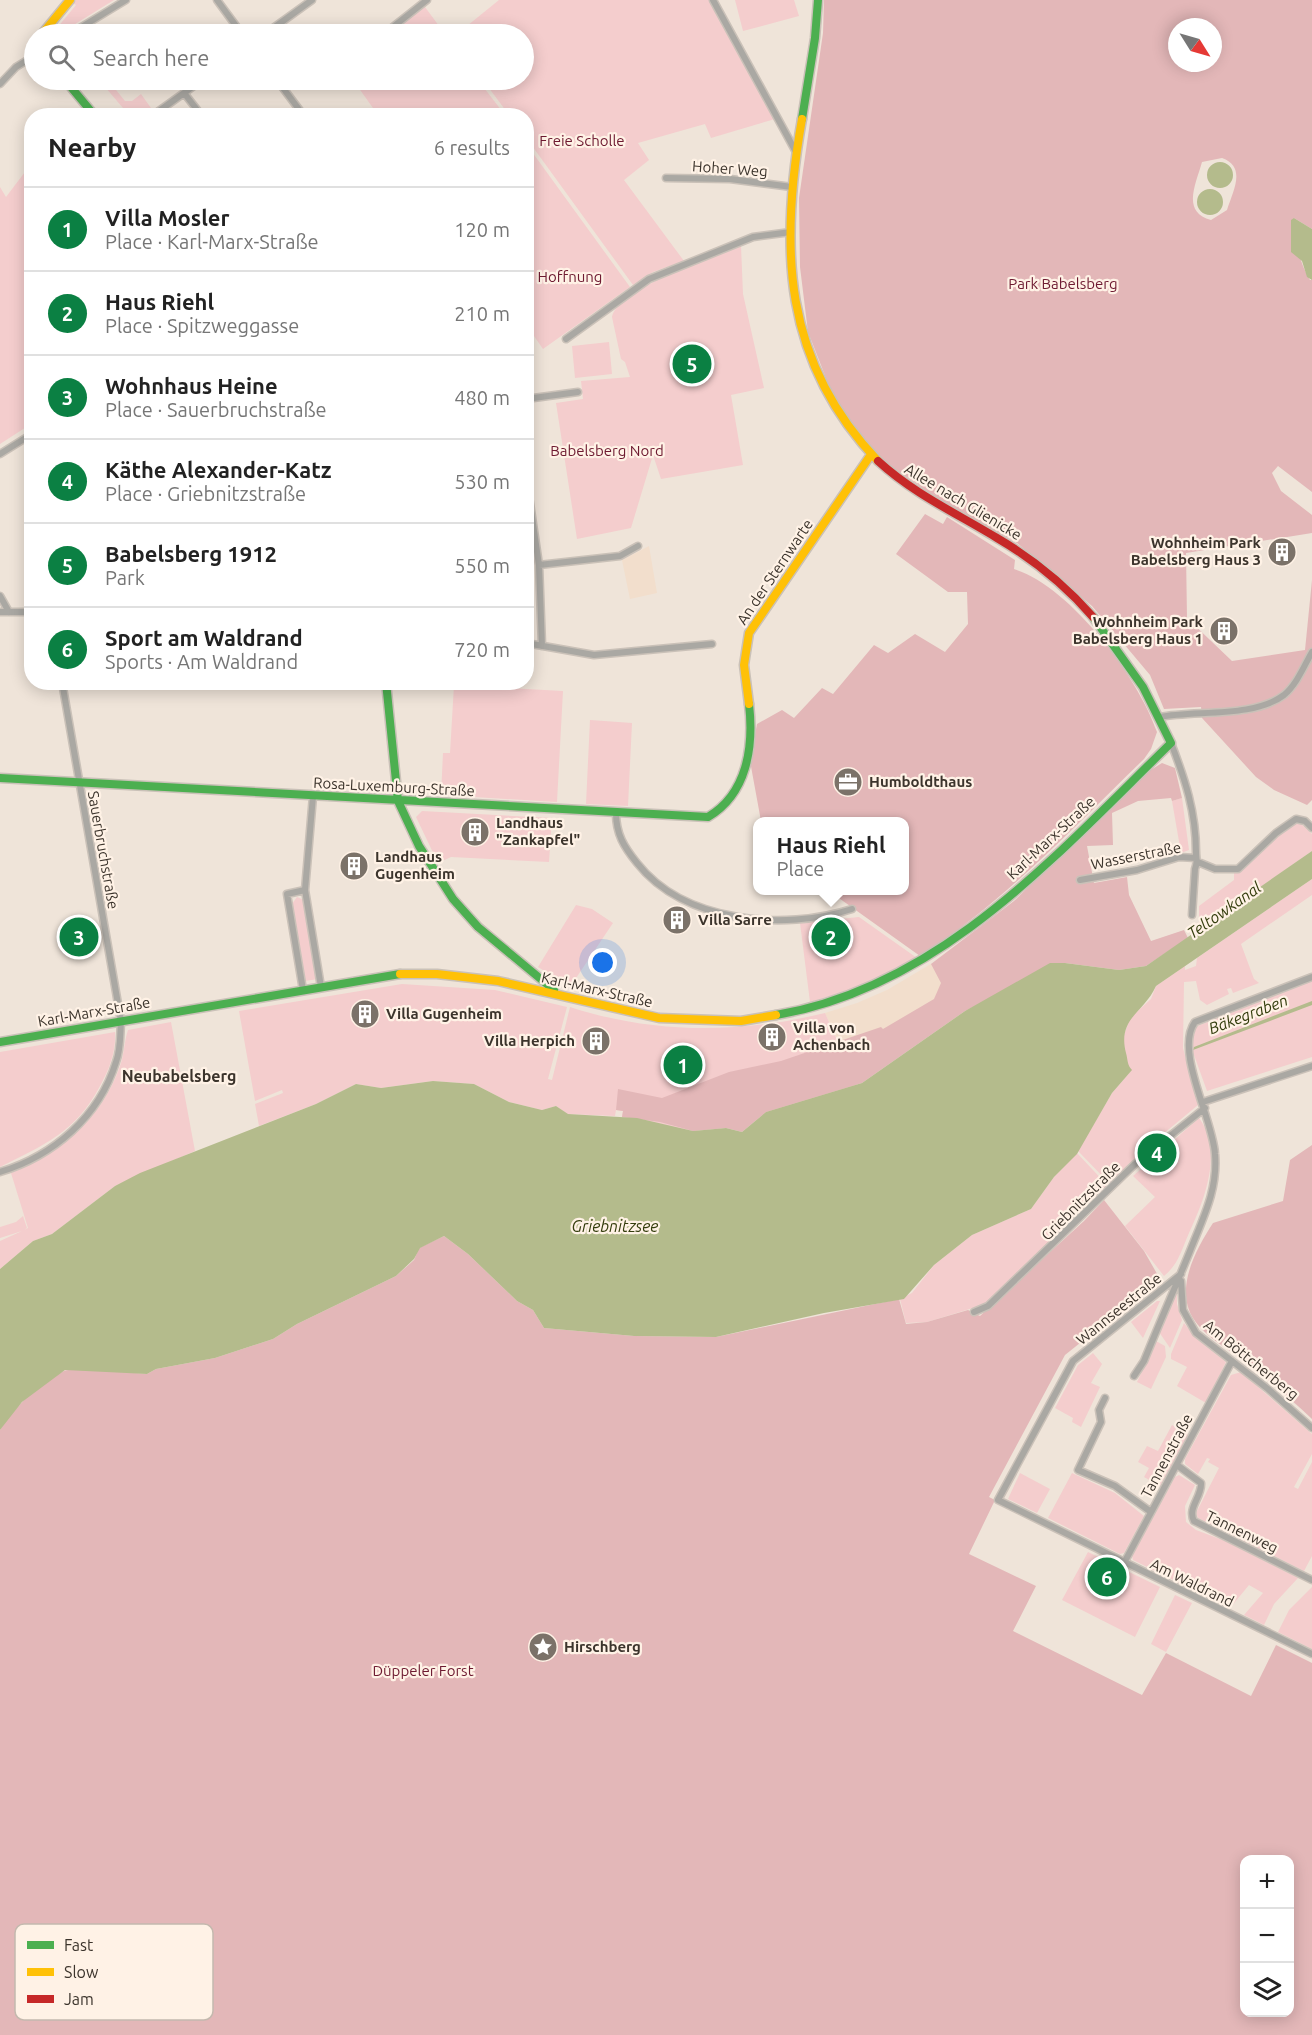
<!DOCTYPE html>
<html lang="en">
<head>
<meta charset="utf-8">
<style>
  body { margin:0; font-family:Ubuntu,sans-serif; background:#f6f6f6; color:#222 }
  .controls { position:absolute; right:18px; bottom:18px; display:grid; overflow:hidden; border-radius:12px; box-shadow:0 3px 15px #0003 }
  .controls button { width:54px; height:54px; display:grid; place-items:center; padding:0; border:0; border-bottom:2px solid #e0e0e0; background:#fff; color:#222; font:30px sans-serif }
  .compass { position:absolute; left:1168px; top:18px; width:54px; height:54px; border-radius:50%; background:#fff; box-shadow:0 3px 15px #0003; rotate:127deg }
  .you { position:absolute; left:603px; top:963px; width:21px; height:21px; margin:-15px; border:4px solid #fff; border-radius:50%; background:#1a73e8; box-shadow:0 0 0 9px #1a73e833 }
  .badge { display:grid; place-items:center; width:39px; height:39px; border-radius:50%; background:#0b8043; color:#fff; font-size:20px; font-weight:700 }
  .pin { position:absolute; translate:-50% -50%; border:3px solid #fff; box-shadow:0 2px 6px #0006 }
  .popup { position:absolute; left:753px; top:817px; width:156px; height:78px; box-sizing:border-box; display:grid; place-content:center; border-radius:12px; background:#fff; filter:drop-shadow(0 2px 4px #0005); font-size:20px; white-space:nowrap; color:#767676 }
  .popup b { font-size:22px; color:#222 }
  .popup::after { content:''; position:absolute; left:50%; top:100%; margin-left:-12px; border:12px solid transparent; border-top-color:#fff }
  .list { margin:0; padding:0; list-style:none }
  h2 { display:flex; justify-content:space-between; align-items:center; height:78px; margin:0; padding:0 24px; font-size:26px }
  h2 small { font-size:20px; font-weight:400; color:#767676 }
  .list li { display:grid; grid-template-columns:39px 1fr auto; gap:18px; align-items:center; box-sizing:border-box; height:84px; padding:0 24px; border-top:2px solid #e0e0e0 }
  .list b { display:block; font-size:22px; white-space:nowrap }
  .list p { margin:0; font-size:20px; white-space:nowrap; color:#767676 }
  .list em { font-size:20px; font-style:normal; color:#767676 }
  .icon { flex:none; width:33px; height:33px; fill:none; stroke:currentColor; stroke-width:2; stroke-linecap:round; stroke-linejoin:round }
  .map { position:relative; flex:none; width:1312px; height:2035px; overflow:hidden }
  .search { position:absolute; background:#fff; box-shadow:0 3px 15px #0003; left:24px; top:24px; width:510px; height:66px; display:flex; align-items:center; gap:15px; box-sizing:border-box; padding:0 21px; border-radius:33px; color:#767676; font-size:22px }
  .panel { position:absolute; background:#fff; box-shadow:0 3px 15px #0003; left:24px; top:108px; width:510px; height:582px; border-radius:24px }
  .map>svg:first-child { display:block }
  .built { fill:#f2decc }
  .green { fill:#f4cdcd }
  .forest { fill:#e3b7b8; fill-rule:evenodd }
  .water { fill:#b4bb8c }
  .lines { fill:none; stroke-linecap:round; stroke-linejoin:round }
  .street-casing { stroke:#cac1b8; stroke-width:9 }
  .fast-casing { stroke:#cac1b8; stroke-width:11 }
  .slow-casing { stroke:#cac1b8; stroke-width:11 }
  .jam-casing { stroke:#cac1b8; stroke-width:11 }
  .street { stroke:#aaa8a3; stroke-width:6 }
  .fast { stroke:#4caf50; stroke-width:8 }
  .slow { stroke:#ffc107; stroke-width:8 }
  .jam { stroke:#c62828; stroke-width:8 }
  .labels { text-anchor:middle; stroke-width:4.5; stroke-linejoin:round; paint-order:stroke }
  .park-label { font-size:15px; fill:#6e1a31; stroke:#fff2e6 }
  .street-label { font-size:15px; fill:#3c342c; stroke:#fff2e6 }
  .poi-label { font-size:15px; font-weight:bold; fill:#3c342c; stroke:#fff2e6; text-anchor:start }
  .water-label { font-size:16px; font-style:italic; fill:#343d0d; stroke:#fff2e6 }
  .neighbourhood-label { font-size:16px; font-weight:bold; fill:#3c342c; stroke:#fff2e6 }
  .key { fill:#fff2e6; stroke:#c4b9ae; stroke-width:1.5 }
  .key-label { font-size:16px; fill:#3c342c }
</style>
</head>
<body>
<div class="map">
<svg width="1312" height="2035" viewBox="0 0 1312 2035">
  <rect width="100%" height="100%" fill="#efe4d9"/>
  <!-- built -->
  <path class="built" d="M649 546 657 593 630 599 622 560Z
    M946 955 964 988 843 1053 825 1013 857 1003 887 990Z"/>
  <!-- green -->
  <path class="green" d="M76 0H114L59 34H52L76 5 73 3Z
    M499 0H710L775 119 711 138 705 124 638 143 649 160 624 180 684 261 653 272 633 285 527 139 526 116 509 115 483 80H524V34H457Z
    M735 0H794L799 16 743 31Z
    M425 7 445 34H389Z
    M99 80H108L125 101H132L141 94 151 108 144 113 140 109 129 115Z
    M353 80H478L505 115H378Z
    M527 145 630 287 543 349 527 326Z
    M31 164V424L0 444V187L6 197Z
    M741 246 743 294 764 388 731 395 743 465 661 479 653 455 631 528 577 539 556 403 583 399 581 381 630 377 625 362 621 359 612 317C618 289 715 255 741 246Z
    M609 342 612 374 575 378 572 346Z
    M454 685 563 691 557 802 441 795 443 753H450Z
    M590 720 632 723 628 806 586 804Z
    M1182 798 1189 850 1181 853 1172 801Z
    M422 811 552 818 549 862 451 857 438 863 416 817Z
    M1300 823 1312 834V851L1192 935V928L1199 923V906L1234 880V873C1259 864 1273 825 1300 823Z
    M1312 879V895L1241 944 1254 979 1259 983 1233 993 1231 988 1227 989 1229 994 1207 1005 1200 1000 1196 981 1184 982 1183 1048 1198 1105 1139 1154 1110 1184 1078 1151 1112 1093 1131 1071 1127 1066 1123 1038 1130 1018 1151 999 1156 986 1185 966V970L1196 966 1197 958Z
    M297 897 304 900 318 979 305 981 292 904Z
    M576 905 592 909 613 923 570 987 538 967Z
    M859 917 917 958 869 984 810 1002 800 923Z
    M1312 981V1057L1207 1091 1194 1055H1191V1035L1195 1027Z
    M402 984 495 990 567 1007 548 1079 552 1080 570 1007C653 1034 740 1034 825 1013L857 1085 726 1128 693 1131 622 1117 623 1111 616 1110 615 1116 567 1114 556 1106 542 1110 509 1102 474 1084 433 1081 381 1088 356 1084 316 1104 259 1126 255 1104 283 1093 282 1090 255 1101 239 1011Z
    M171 1022 195 1151 115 1186 52 1234 33 1241 0 1269V1241L22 1231 0 1238V1227L16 1222 23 1216 27 1228 24 1230 28 1228 11 1173C62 1152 101 1119 120 1066 124 1055 124 1042 128 1030Z
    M115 1032C116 1052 110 1068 100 1086 76 1132 44 1145 0 1167V1052Z
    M1199 1118C1224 1151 1204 1201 1189 1233 1182 1249 1178 1265 1164 1276L1125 1226 1155 1197 1133 1176Z
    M1077 1153 1108 1186 986 1304 927 1322 906 1323 900 1299 912 1293 934 1265 972 1235 1031 1209 1054 1177Z
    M1177 1291V1304L1182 1320 1170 1348 1159 1332Z
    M1157 1301H1160L1143 1338 1131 1322Z
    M1184 1323 1196 1338 1226 1362 1206 1403 1177 1386 1187 1367 1171 1359V1354Z
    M1156 1341 1165 1346 1166 1357 1151 1389 1137 1382Z
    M1093 1353 1102 1364 1091 1383 1100 1387 1081 1427 1072 1422 1073 1418 1055 1408 1078 1365Z
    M1241 1372 1312 1434V1454L1294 1487 1298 1489 1312 1462V1556L1304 1571 1198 1518 1196 1513 1219 1468 1208 1462 1210 1459 1207 1458 1198 1474 1185 1464V1459L1231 1375Z
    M1172 1425 1188 1435 1160 1486 1144 1477 1149 1468 1138 1462 1147 1446 1158 1451Z
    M1020 1473 1050 1489 1037 1513 1008 1499Z
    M1072 1473 1115 1493 1144 1516 1124 1553 1120 1554 1048 1518Z
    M1179 1475 1195 1485 1185 1506 1186 1522 1196 1530 1228 1542 1298 1578 1274 1604 1264 1625 1244 1615 1263 1593 1249 1585 1230 1608 1133 1560 1132 1556 1175 1477Z
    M1088 1552 1160 1587 1135 1637 1062 1600Z
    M1312 1587V1649L1278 1632 1289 1610Z
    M1175 1595 1192 1603 1166 1652 1151 1644Z"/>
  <!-- forest -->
  <path class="forest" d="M824 0H1312V229L1294 218C1296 242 1298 260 1310 280H1312V492L1278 466 1272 473 1281 491 1312 515V533L1186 553 1187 618 1232 661 1305 650 1312 580V800L1307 805 1274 790 1256 777 1202 718 1201 707 1164 709 1150 675 1092 606 1017 543 937 498 879 458 847 421 833 396 808 332 800 267 799 198 823 33ZM1177 27H1213V63H1177ZM1222 158C1247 167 1233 191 1227 210L1211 220C1181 212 1196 184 1202 162Z
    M925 514 943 524 947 517 1015 560 1014 569C1070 586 1139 678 1157 732L1151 749 1144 759C1073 828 1004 902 920 956L829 891 904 890V822L761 821 750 761 757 724 782 710 794 718 822 688 833 694 874 645 888 653 915 634 945 652 968 624 967 592H948L896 554Z
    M1162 763 1175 768 1182 798 1172 801 1171 798 1138 801 1112 813 1113 845 1087 846 1094 883 1127 877 1129 895 1151 941 1184 930 1188 938 1146 966 1119 970 1065 963 965 1011 862 1083 766 1112 742 1132 726 1128 693 1131 660 1122 622 1117 623 1111 616 1110 618 1089 662 1098 729 1072 781 1061 881 1027 883 1029 934 999 941 983 931 964 1014 901 1149 771Z
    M1312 1145V1419C1289 1397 1263 1377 1238 1357 1225 1347 1209 1338 1198 1325 1171 1294 1195 1251 1213 1223L1283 1201 1290 1160Z
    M1104 1200 1144 1251 1160 1279 1065 1355 989 1497 995 1500 969 1554 1036 1586 1013 1631 1142 1695 1166 1653 1251 1696 1276 1645 1312 1663V2035H0V1430C15 1407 39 1382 64 1371 75 1366 132 1373 147 1374L156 1369 215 1358 273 1339 297 1324 396 1276 414 1260 419 1248 444 1236 468 1254 517 1301 533 1310 544 1328 634 1336 716 1337 899 1299 906 1324 927 1322 968 1310 980 1316 1084 1221ZM1244 1860H1290V2012H1244Z"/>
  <!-- water -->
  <path class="water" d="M1207 175a13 13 0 1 1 26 0a13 13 0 1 1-26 0Z
    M1197 202a13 13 0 1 1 26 0a13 13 0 1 1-26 0Z
    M1294 218 1312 229V280L1307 277 1302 261 1291 252V220Z
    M1312 851V879L1156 986C1144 1013 1117 1018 1126 1053 1128 1060 1127 1065 1132 1070L1112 1093 1077 1154 1054 1177 1031 1209 972 1235 934 1265 904 1299 824 1313 716 1337 634 1336 544 1328 533 1310 517 1301 468 1254 444 1236 420 1248 414 1259 396 1276 297 1324 273 1339 215 1358 156 1369 147 1374 65 1370 22 1402 0 1430V1269L33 1241 52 1234 115 1186 140 1173 316 1104 356 1084 381 1088 433 1081 474 1084 509 1102 542 1110 556 1106 568 1114 637 1118 693 1131 726 1128 742 1132 766 1112 862 1083 965 1011 1050 963H1065L1119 970 1146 966Z
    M1312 1001V1005L1193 1050 1194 1047Z"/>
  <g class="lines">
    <!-- street casing -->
    <g class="street-casing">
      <path id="street" d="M217 0 242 34
        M713 0 796 152
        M70 34 126 0
        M265 34 312 0
        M384 34 427 0
        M277 80 304 116
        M0 84 16 67 34 56
        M184 93 202 116
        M152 116 202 80
        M666 178 730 179 792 187
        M566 339 649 279 753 237 791 232
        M526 399 578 392
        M0 454 32 434
        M526 476 539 565 542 646
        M539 565 620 556 638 546
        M0 596 9 612
        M0 612H32
        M526 643 594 655 712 644
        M1160 717C1196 710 1254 718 1284 695 1297 684 1304 666 1312 652
        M1171 743C1185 779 1196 812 1196 852 1196 859 1198 862 1195 869L1192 915
        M313 796 305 890 321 987
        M616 813C616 834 624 847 637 863 684 923 784 931 852 909
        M1198 862 1215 869H1238L1276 833 1296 819 1305 821 1312 828
        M1080 880 1137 870 1179 857 1196 858
        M303 990 287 894 305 890
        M1203 1102 1312 1066
        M0 1172C53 1156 99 1117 116 1062 121 1049 120 1035 121 1021L62 682
        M1181 1274 1073 1361 998 1500 1312 1654
        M1181 1281 1183 1310 1196 1333 1268 1389 1312 1428
        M974 1312 988 1306 1135 1164 1205 1108
        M1134 1376 1144 1361C1159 1324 1175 1288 1190 1251 1203 1218 1218 1190 1215 1154 1213 1119 1174 1051 1195 1022L1312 977
        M1105 1398 1099 1410 1101 1422 1078 1470 1115 1486 1151 1512
        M1177 1465 1201 1483C1202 1497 1187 1508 1194 1521L1312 1580
        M1124 1563 1232 1361"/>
    </g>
    <!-- fast casing -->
    <g class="fast-casing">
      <path id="fast" d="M65 80 95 116
        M802 119 815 38 818 0
        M386 682 398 801 419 846 453 899 478 927 554 990
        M0 778 708 817C747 794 754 747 749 704
        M776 1015C941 987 1057 854 1171 743L1143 687 1093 617
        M0 1042 400 974"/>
    </g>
    <!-- slow casing -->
    <g class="slow-casing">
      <path id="slow" d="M42 34 70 0
        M802 119C779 248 783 362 878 461
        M749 704 744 665 749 633 870 456
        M400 974H437L498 981 659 1018 741 1021 776 1015"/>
    </g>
    <!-- jam casing -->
    <g class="jam-casing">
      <path id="jam" d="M878 461C914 494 956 513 997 538 1033 559 1066 586 1093 617"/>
    </g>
    <!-- street -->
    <use href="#street" class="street"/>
    <!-- fast -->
    <use href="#fast" class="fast"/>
    <!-- slow -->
    <use href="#slow" class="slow"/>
    <!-- jam -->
    <use href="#jam" class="jam"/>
  </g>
  <!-- icons -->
  <defs>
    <g id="building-disc" transform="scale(1.5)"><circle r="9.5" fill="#7b7269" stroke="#fff2e6"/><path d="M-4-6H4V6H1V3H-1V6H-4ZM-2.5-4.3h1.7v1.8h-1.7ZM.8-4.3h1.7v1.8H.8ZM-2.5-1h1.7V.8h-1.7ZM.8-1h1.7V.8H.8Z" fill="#fff"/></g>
    <g id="office-disc" transform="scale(1.5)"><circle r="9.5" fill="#7b7269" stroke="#fff2e6"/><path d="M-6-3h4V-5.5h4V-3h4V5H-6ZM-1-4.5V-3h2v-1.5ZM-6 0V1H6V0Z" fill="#fff"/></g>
    <g id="sight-disc" transform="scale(1.5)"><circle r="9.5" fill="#7b7269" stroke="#fff2e6"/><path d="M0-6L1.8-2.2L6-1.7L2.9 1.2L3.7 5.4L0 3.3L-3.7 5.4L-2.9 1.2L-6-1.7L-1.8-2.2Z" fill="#fff"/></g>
  </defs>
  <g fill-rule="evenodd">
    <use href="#building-disc" x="1282" y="552"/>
    <use href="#building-disc" x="1224" y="631"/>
    <use href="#office-disc" x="848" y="782"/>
    <use href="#building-disc" x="475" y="832"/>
    <use href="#building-disc" x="354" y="866"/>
    <use href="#building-disc" x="677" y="920"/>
    <use href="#building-disc" x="365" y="1014"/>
    <use href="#building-disc" x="772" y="1037"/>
    <use href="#building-disc" x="596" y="1041"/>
    <use href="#sight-disc" x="543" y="1647"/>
  </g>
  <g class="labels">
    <!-- park labels -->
    <g class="park-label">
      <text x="582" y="146">Freie Scholle</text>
      <text x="570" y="282">Hoffnung</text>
      <text x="1063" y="289">Park Babelsberg</text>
      <text x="607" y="456">Babelsberg Nord</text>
      <text x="423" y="1676">Düppeler Forst</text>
    </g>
    <!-- street labels -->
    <g class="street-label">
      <text transform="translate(730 169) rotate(4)" y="5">Hoher Weg</text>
      <text transform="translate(963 502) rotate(31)" y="5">Allee nach Glienicke</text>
      <text transform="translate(775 572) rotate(-56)" y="5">An der Sternwarte</text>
      <text transform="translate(394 787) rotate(3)" y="5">Rosa-Luxemburg-Straße</text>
      <text transform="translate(1051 838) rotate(-43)" y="5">Karl-Marx-Straße</text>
      <text transform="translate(103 850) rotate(80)" y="5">Sauerbruchstraße</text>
      <text transform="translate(1136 856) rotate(-11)" y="5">Wasserstraße</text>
      <text transform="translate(597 990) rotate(13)" y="5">Karl-Marx-Straße</text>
      <text transform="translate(94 1012) rotate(-10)" y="5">Karl-Marx-Straße</text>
      <text transform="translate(1081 1201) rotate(-45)" y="5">Griebnitzstraße</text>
      <text transform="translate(1119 1309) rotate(-39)" y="5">Wannseestraße</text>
      <text transform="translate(1251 1360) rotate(39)" y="5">Am Böttcherberg</text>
      <text transform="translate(1167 1456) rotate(-62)" y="5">Tannenstraße</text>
      <text transform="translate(1242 1532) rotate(26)" y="5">Tannenweg</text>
      <text transform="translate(1192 1583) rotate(26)" y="5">Am Waldrand</text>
    </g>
    <!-- poi labels -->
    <g class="poi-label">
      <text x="1261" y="548" text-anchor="end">Wohnheim Park<tspan x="1261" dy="17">Babelsberg Haus 3</tspan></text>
      <text x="1203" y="627" text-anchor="end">Wohnheim Park<tspan x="1203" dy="17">Babelsberg Haus 1</tspan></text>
      <text x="869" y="787">Humboldthaus</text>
      <text x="496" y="828">Landhaus<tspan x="496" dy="17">"Zankapfel"</tspan></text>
      <text x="375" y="862">Landhaus<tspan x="375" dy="17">Gugenheim</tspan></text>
      <text x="698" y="925">Villa Sarre</text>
      <text x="386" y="1019">Villa Gugenheim</text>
      <text x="793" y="1033">Villa von<tspan x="793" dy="17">Achenbach</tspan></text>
      <text x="575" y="1046" text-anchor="end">Villa Herpich</text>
      <text x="564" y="1652">Hirschberg</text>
    </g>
    <!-- water labels -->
    <g class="water-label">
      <text transform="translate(1224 910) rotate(-35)" y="6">Teltowkanal</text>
      <text transform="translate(1248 1014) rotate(-21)" y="6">Bäkegraben</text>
      <text x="615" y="1232">Griebnitzsee</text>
    </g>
    <!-- neighbourhood labels -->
    <g class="neighbourhood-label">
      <text x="179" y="1082">Neubabelsberg</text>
    </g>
  </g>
  <!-- legend -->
  <rect x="15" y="1924" width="198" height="96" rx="9" class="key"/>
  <rect x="27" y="1941" width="27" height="8" fill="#4caf50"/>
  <rect x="27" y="1968" width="27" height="8" fill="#ffc107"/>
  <rect x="27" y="1995" width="27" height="8" fill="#c62828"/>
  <g class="key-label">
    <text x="64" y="1951">Fast</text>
    <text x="64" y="1978">Slow</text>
    <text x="64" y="2005">Jam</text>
  </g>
</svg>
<div class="controls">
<button>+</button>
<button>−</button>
<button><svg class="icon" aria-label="layers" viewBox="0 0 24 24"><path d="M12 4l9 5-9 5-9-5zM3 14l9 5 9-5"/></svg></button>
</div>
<svg class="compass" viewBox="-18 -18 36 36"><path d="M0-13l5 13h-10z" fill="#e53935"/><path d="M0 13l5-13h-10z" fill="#767676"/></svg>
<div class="you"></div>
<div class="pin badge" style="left:683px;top:1065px">1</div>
<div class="pin badge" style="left:831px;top:937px">2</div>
<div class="popup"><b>Haus Riehl</b>Place</div>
<div class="pin badge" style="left:79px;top:937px">3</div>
<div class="pin badge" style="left:1157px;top:1153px">4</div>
<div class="pin badge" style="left:692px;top:364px">5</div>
<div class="pin badge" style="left:1107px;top:1577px">6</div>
<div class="search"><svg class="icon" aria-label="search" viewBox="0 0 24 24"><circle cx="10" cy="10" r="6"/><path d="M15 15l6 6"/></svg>Search here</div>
<section class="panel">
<h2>Nearby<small>6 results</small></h2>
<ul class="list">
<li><span class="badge">1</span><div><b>Villa Mosler</b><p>Place · Karl-Marx-Straße</p></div><em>120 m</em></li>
<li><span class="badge">2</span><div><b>Haus Riehl</b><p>Place · Spitzweggasse</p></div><em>210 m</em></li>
<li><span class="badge">3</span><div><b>Wohnhaus Heine</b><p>Place · Sauerbruchstraße</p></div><em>480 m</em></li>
<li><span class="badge">4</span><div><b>Käthe Alexander-Katz</b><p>Place · Griebnitzstraße</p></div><em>530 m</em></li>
<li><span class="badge">5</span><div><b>Babelsberg 1912</b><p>Park</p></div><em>550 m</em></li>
<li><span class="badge">6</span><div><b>Sport am Waldrand</b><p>Sports · Am Waldrand</p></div><em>720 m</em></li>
</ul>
</section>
</div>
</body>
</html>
